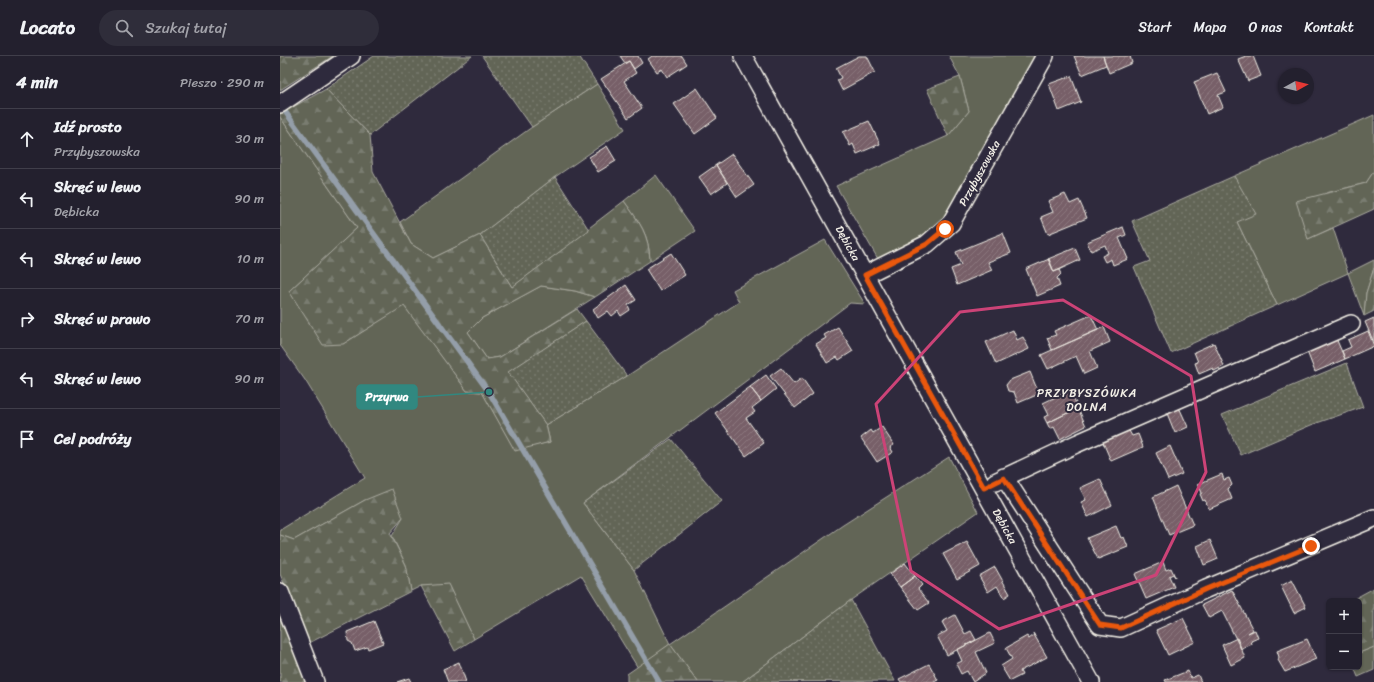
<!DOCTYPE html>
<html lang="pl">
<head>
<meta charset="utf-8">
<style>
  body { margin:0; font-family:Sriracha,sans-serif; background:#2f2d3a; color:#f1f3f6 }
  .controls { position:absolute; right:12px; bottom:12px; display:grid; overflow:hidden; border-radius:6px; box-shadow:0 1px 3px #0004 }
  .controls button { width:36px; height:36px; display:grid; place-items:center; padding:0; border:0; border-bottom:1px solid #403e4a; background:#23202e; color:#f1f3f6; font:20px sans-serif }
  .compass { position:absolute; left:998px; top:12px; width:36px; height:36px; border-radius:50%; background:#23202e; box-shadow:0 1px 3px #0004; rotate:82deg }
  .stop { position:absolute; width:12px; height:12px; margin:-9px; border:3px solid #ea580c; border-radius:50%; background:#fff }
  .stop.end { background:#ea580c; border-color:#fff; box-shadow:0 1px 4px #0008 }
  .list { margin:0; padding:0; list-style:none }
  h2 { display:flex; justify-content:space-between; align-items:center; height:52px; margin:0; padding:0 16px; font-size:17px }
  h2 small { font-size:13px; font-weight:400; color:#a3a3aa }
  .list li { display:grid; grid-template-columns:26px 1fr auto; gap:12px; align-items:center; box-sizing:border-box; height:60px; padding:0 16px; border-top:1px solid #403e4a }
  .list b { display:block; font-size:15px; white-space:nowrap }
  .list p { margin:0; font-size:13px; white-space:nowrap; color:#a3a3aa }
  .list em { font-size:13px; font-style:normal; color:#a3a3aa }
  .icon { flex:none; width:22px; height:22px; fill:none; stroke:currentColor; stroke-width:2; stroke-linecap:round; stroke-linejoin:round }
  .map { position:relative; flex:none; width:1094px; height:626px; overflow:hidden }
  header { display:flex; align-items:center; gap:24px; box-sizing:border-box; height:56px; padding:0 20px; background:#23202e; border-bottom:1px solid #403e4a }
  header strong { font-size:19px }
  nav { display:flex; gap:22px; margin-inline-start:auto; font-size:14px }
  .search { width:280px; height:36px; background:#2f2d3a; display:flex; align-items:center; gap:10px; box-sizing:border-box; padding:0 14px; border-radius:22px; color:#a3a3aa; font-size:15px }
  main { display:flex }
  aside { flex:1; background:#23202e }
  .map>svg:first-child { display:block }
  .green { fill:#626557; stroke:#ababa0 }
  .forest { fill:url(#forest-firs); stroke:#ababa0 }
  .garden { fill:url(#garden-dots); stroke:#ababa0 }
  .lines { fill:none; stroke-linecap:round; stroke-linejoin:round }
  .stream { stroke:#949ea9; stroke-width:5.5 }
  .building { fill:url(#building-hatch); stroke:#f4f1e8 }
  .minor-casing { stroke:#f4f1e8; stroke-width:20 }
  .minor { stroke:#2f2a3d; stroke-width:17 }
  .route { stroke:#ea580c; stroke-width:5 }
  .marked { fill:none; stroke:#cc4377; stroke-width:3; stroke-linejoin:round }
  .labels { text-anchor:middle; stroke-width:4; stroke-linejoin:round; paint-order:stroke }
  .street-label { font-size:11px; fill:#f4f1e8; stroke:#2f2a3d }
  .neighbourhood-label { font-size:12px; letter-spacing:1px; fill:#f4f1e8; stroke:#2f2a3d }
  .leader { fill:none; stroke:#318880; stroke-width:1.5 }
  .callout-dot { fill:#318880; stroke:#2f2a3d; stroke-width:1.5 }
  .callout { fill:#318880; stroke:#318880; stroke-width:1.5 }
  .callout-label { font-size:12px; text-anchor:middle; font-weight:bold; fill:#fff }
</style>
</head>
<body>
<header>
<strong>Locato</strong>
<div class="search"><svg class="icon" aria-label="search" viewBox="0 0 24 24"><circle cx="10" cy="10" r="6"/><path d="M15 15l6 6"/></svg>Szukaj tutaj</div>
<nav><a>Start</a><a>Mapa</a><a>O nas</a><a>Kontakt</a></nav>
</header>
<main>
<aside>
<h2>4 min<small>Pieszo · 290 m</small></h2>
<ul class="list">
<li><svg class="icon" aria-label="ahead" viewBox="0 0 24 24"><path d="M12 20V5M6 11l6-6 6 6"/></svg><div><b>Idź prosto</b><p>Przybyszowska</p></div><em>30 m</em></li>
<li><svg class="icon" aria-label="left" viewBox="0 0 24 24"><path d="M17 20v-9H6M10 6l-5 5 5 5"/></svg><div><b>Skręć w lewo</b><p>Dębicka</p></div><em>90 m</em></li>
<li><svg class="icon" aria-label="left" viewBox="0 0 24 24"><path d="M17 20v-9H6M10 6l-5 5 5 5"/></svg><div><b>Skręć w lewo</b></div><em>10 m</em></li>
<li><svg class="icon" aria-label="right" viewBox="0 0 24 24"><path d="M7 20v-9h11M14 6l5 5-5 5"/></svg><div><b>Skręć w prawo</b></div><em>70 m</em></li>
<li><svg class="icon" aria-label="left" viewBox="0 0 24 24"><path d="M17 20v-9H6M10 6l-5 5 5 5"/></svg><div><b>Skręć w lewo</b></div><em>90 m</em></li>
<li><svg class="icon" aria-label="arrive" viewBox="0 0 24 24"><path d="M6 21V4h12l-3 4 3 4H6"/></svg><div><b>Cel podróży</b></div></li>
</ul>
</aside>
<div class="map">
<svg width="1094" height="626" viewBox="0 0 1094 626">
  <defs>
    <pattern id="forest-firs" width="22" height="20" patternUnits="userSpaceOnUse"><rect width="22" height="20" fill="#626557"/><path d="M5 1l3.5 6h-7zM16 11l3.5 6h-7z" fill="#797c6f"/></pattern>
    <pattern id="garden-dots" width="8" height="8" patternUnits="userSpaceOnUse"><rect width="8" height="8" fill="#626557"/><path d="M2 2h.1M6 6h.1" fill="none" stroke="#797c6f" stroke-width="1.8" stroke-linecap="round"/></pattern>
    <pattern id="building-hatch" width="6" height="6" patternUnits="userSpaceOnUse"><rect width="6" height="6" fill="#775f67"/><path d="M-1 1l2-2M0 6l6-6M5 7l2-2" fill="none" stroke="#8b767d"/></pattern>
  </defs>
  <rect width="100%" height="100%" fill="#2f2a3d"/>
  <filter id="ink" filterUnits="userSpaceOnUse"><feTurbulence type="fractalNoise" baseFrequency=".025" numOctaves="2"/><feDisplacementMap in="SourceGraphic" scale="8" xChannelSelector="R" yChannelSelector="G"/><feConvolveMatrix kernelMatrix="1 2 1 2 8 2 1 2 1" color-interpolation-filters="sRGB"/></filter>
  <g filter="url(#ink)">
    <!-- green -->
    <path class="green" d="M669 0H758L669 156 655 173 598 203 556 130 668 80 689 55 680 21Z
      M317 28 345 73 275 121 200 179 153 202 131 188 120 166 252 71Z
      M1094 59V115L1086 127 1046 137 1028 183 1053 172 1068 217 1094 204V212L1086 237 1084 260 1068 217 997 249 957 166 954 120Z
      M0 61 77 172 9 235 63 288 124 249 187 335 202 336 235 394 270 386 266 369 347 320 459 246 453 234 545 184 585 248 570 247 303 447 354 514 390 588 563 469 669 401 698 456 571 544 462 626H418L390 588 358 612 301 519 194 583 168 529 141 530 131 535 126 509 112 480 123 462 85 444 14 484 0 479V474L85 422 25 324 0 289Z
      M376 119 415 175 370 205C369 178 360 167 344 145Z
      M261 230 295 235 315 241 220 301 207 303 188 276 202 262Z
      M1094 591V614L1078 621 1074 611H1079V597Z"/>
    <!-- forest -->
    <path class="forest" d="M0 0H53L0 34Z
      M680 21 689 55 668 80 647 33Z
      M46 33 90 79 93 116 131 188 153 202 200 179 232 231 344 145C360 167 369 178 370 205L315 241 295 235 261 230 202 262 188 276 207 303 220 301 297 253 306 265 229 316 266 369 270 386 235 395 202 336 187 335 124 250 63 288 43 289 9 235 77 172 0 61V58Z
      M1094 115V153L1028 183 1016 145 1086 127Z
      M1094 212V255L1084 260 1086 237Z
      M112 433 123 462 110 477 126 509 131 535 29 587 0 518V479L14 484 85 444Z
      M168 528 194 583 175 595 141 530Z
      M1094 532V591L1079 597V545H1070Z
      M0 554 27 626H0Z
      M390 588 418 626H347V618Z"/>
    <!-- garden -->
    <path class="garden" d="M94 0H192L90 79 46 33Z
      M202 0H299L317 28 252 71Z
      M954 120 976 158 957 166 997 249 891 297 854 211 870 205 852 165Z
      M275 121 309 174 232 231 200 179Z
      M306 265 347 320 266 369 228 316Z
      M1067 307 1083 351 1031 369 961 399 942 359Z
      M391 383 442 445 354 514 303 447Z
      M571 544 615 625 462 626Z"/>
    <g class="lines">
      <!-- stream -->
      <path class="stream" d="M1 50 209 336 379 626"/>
    </g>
    <!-- building -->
    <path class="building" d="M340 0H358L362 7 354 13 349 5 345 7Z
      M372 0H402L407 8 387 21 382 13 377 16 368 3Z
      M579 0H587L595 16 562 34 557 24 561 22 556 12Z
      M794 0H823L826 9 802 19Z
      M823 0H850L852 7 829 17Z
      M966 0H973L981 20 968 25 958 3Z
      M349 5 356 17 344 25 362 52 348 62 321 23Z
      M937 17 946 36 938 39 943 51 927 58 914 26Z
      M791 20 801 46 779 55 769 28Z
      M417 32 437 62 415 78 394 48Z
      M589 65 600 88 577 98 573 88 570 90 563 76Z
      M327 90 336 105 318 116 309 101Z
      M452 98 474 129 457 141 436 109Z
      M436 109 447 127 431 138 419 121Z
      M785 138 790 148 799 144 807 162 768 178 761 161 773 156 768 145Z
      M843 171 846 179 839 182 848 203 833 209 831 203 825 206 822 200 828 197 825 189 811 195 807 186Z
      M723 177 731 197 708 206 712 214 677 229 671 213 681 209 676 196Z
      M795 192 800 204 774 216 768 203Z
      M391 197 405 219 380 235 366 213Z
      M769 203 774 216 779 214 781 218 777 222 780 230 757 240 746 213Z
      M346 229 356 244 348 249 350 254 341 260 338 255 332 260 328 255 318 262 313 253Z
      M811 259 818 274 772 294 767 282 776 279 774 275Z
      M1094 262V287L1085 266Z
      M558 271 573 295 559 304 557 301 547 307 536 288 546 282 544 279Z
      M824 271 830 286 810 295 817 312 804 318 796 300 768 313 761 299Z
      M733 274 737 284 743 281 749 293 716 308 706 286Z
      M1088 275 1094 290 1065 303 1062 295 1071 291 1068 284Z
      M1055 280 1065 303 1035 316 1026 293Z
      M934 287 944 310 934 315 933 312 919 318 915 307 918 306 914 296Z
      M501 312 514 328 522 322 533 338 515 352 490 320Z
      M750 316 759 338 738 347 734 336 728 335 726 329 730 324Z
      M486 319 496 333 481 345 470 331Z
      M470 331 481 345 472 352 475 356 466 362 484 387 466 400 435 357Z
      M790 334 798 352 767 367 764 361 769 359 763 347Z
      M898 349 908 371 895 377 886 355Z
      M798 352 806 370 780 383 774 371 770 373 767 367Z
      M602 371 614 389 610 391 613 396 597 406 581 382 591 374 593 377Z
      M848 373 852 380 858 378 863 391 831 405 822 384Z
      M890 390 902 418 888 424 876 397Z
      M942 418 944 424 949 422 952 429 948 433 952 443 929 453 925 444 923 445 920 438 922 437 918 428Z
      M820 423 832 449 808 461 801 446 806 444 800 432Z
      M896 430 913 469 889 479 873 441Z
      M836 470 841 482 844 481 848 491 818 503 807 482Z
      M930 484 938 503 924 509 917 490Z
      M687 486 700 510 677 523 663 498Z
      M883 506 886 514 891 512 895 521 893 518 889 520 894 531 866 543 855 518Z
      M625 507 635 520 620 531 610 518Z
      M715 511 730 538 724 542 717 530 708 536 699 520Z
      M635 520 642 529 638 533 649 547 638 554 620 531Z
      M1012 524 1026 551 1014 557 1001 530Z
      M952 534 973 574 968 577 975 574 978 582 971 585 972 588 961 593 942 555 929 562 922 549Z
      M675 559 685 578 691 575 696 584 667 599 657 580 667 575 662 566Z
      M903 562 915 586 888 599 876 574Z
      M94 565 103 587 88 593 87 591 75 595 72 587 68 585 67 576Z
      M710 577 715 587 696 596 706 617 693 626 687 615 681 618 676 608 682 605 677 594Z
      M753 577 767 601 740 615 742 619 730 625 721 610 732 603 726 592 747 580 749 583 754 579Z
      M957 582 965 602 951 609 942 589Z
      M1027 583 1036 603 1005 616 998 604 999 601 997 595Z
      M179 606 186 626H168L163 613Z
      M649 608 658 624 654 626H621L619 623Z
      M908 615 911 622 918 619 921 626H886L885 624Z
      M129 622 131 626H117Z"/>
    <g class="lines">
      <!-- minor casing -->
      <g class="minor-casing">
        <path id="minor" d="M463 0 811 626
          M0 48 71 0
          M585 219 647 188 671 167 765 0
          M724 421 820 569 841 572 926 533 1094 462
          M715 426 798 387 1071 268
          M0 536 35 626"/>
      </g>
      <!-- minor -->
      <use href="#minor" class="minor"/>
    </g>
  </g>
  <g class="lines" filter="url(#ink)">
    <!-- route -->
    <path class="route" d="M665 173 647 188 585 219 704 432 724 422 820 569 841 572 926 533 1031 490"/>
  </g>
  <!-- marked area -->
  <path class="marked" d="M783 244 911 320 926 416 876 519 719 573 631 515 596 348 680 256Z"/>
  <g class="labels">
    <!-- street labels -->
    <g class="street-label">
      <text transform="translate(699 117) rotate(-61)" y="4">Przybyszowska</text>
      <text transform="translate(568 187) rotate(61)" y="4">Dębicka</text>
      <text transform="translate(725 470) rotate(61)" y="4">Dębicka</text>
    </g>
    <!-- neighbourhood labels -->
    <g class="neighbourhood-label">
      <text x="807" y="341">PRZYBYSZÓWKA<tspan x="807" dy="14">DOLNA</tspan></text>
    </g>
  </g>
  <!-- callouts -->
  <path class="leader" d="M209 336L137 341"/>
  <circle class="callout-dot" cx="209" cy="336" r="4"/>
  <rect class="callout" x="77" y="329" width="60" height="24" rx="4"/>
  <g class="callout-label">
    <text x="107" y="345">Przyrwa</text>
  </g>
</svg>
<div class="controls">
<button>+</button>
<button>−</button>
</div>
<svg class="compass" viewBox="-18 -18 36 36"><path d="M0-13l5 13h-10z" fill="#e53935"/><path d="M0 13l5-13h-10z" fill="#a3a3aa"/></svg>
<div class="stop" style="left:665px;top:173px"></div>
<div class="stop end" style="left:1031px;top:490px"></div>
</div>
</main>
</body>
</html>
